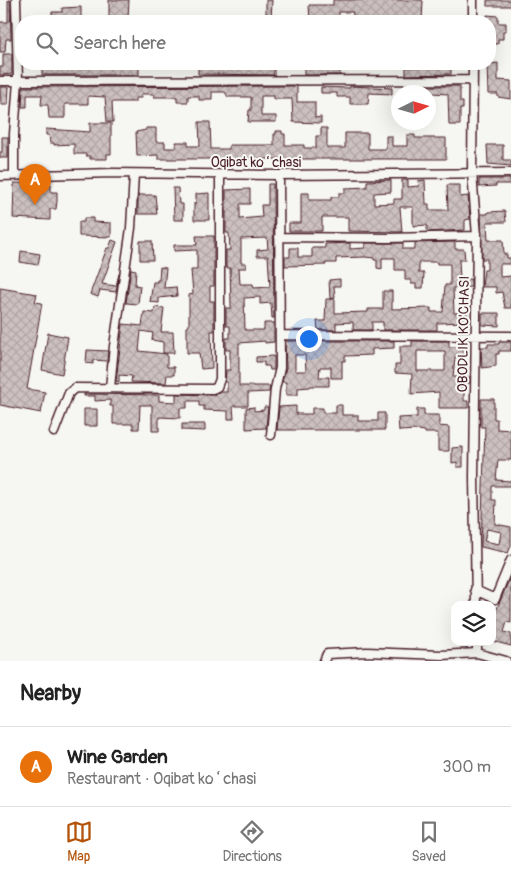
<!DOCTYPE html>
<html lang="en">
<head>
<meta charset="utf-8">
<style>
  body { margin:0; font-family:Pangolin,sans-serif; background:#f6f6f6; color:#222 }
  .controls { position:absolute; right:15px; bottom:15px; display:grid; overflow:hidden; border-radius:10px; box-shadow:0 5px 20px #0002 }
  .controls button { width:45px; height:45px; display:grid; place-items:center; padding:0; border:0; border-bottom:1px solid #e0e0e0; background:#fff; color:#222; font:25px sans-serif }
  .compass { position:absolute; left:391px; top:85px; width:45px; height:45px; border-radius:50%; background:#fff; box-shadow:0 5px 20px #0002; rotate:85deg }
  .you { position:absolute; left:308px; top:338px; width:18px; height:18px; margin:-12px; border:4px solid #fff; border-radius:50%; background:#1a73e8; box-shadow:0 0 0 8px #1a73e833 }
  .badge { display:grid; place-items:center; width:32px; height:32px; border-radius:50%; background:#b45309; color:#fff; font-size:16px; font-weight:700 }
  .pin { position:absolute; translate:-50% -41px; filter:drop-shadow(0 1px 2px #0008) }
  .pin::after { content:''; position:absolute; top:26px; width:18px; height:15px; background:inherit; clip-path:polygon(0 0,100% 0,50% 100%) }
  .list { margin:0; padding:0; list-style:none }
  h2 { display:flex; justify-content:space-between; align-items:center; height:65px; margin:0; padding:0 20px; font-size:21px }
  h2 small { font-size:16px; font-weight:400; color:#767676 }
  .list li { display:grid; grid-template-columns:32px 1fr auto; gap:15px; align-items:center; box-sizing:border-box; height:80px; padding:0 20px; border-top:1px solid #e0e0e0 }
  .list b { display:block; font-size:19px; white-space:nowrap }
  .list p { margin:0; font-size:16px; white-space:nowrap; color:#767676 }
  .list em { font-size:16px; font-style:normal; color:#767676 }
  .icon { flex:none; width:28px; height:28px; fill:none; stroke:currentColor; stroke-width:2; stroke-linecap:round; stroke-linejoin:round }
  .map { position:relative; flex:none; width:511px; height:661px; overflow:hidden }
  .search { position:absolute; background:#fff; box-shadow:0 5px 20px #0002; left:15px; right:15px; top:15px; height:55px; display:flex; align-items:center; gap:12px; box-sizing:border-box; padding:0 18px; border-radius:20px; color:#767676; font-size:19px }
  .sheet { height:145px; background:#fff }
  nav { display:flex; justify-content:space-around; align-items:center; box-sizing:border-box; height:70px; border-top:1px solid #e0e0e0; background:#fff; font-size:14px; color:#767676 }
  nav a { display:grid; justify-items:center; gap:2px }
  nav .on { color:#b45309 }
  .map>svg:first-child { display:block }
  .building { fill:url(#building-cross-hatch); stroke:#4a1f2b; fill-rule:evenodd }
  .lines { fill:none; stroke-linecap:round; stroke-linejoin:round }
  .minor-casing { stroke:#4a1f2b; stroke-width:11 }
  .minor { stroke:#f6f6f2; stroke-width:8 }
  .labels { text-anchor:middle; stroke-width:4; stroke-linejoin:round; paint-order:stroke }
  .street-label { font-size:14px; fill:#4a1f2b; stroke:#f6f6f2 }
</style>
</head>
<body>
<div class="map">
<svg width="511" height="661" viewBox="0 0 511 661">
  <defs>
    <pattern id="building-cross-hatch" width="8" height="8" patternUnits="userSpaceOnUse" patternTransform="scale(1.25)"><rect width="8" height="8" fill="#ccc1c0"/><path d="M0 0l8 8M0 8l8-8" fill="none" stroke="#b1a5a5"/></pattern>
  </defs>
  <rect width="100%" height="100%" fill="#f6f6f2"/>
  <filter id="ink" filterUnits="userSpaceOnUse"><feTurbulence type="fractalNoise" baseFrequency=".02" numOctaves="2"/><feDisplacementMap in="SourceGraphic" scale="10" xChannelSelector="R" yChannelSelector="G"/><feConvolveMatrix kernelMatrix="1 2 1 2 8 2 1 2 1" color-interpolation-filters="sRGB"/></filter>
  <g filter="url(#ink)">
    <!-- building -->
    <path class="building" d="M8 0H10L11 39H6L5 52H0V22H8Z
      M109 0H129L128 18H124V20H120V21L109 19Z
      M266 0H272L271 21H266Z
      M333 0H421L423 1 422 21H352L353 12H339V21H310L309 5H333Z
      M487 0H511V6H487Z
      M81 7V21H38V16H52V12H62V8Z
      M487 15 498 16V23H506V31H503V39H498V44H490V21H487Z
      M3 54H12V74L0 75V67H3Z
      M498 63V80L511 81V99L498 97V94H488L487 64Z
      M42 64H85V68L96 67V65H110V64H139V75H42Z
      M198 64H274V75L198 74Z
      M304 64H311V68H340V75H304Z
      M439 64H451V74L406 75V67L439 68Z
      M297 86V102H315V118L321 117V123L293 122 292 99H274V96H261V116H276V122H248L249 110H251V97H228L225 92H212V99H205V100H199V96H188V102H177V97H154V94H141V98H135V102H112L113 122H107L105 97 88 96V104H65V118H49L48 105H41L42 95H27V107H22L23 87Z
      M350 86 392 88V94L369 93 368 104H350V97H337V93H321V87L350 88Z
      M416 86H460V102H463V109H460V125H449L448 94 416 92Z
      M0 87H9L8 105H1Z
      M199 122H210L211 149H229V145H274V134H276V131H282V134H285V145H304V148H316V136H321V128H327V148H345V133H368V149H386V136H392V146H407V135H415V138H446V159H158V155L137 156 136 132 146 130V128H156V142H165V148H176V142H188V146H200Z
      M90 123H111V154H107V159H90V156H86V154H74V144L54 145V143H50L49 135H46V129L90 132Z
      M2 137H8V158H0V152H2Z
      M487 145H503V160H511V166L488 164Z
      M479 179H510L511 184H496V186L479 187Z
      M391 180V192L374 193V204L394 203V199H402V180H408V187L419 186 418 181 425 180 426 204H429V210H448L447 185H460V197L468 196 470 219 465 220V230L427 232V225L413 226V207H400L402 232 348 231V217H322V231H289V223H301V193H309V200H331V197H339V193H345V188L367 187V181Z
      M14 183 51 184V192H57V201L56 209H50V220L13 218Z
      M268 184H273L274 318H272L271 303 260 304V297L244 298 245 330H264V323H274V342L265 343V341L239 343V386H270L269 392 248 393V406H233L234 419H228V411L204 410V406H199V401H187V408H180V418L159 417V431H152V405H140L139 429H133V424H113V406H110V400L95 401V396H84V394L159 395V401L176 402V394L213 395 219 392H227V382H225L226 370H230V350H226V338H230V326H226V308H231V306L230 268H226V250H230L229 233H226V190L250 189V204H240V219L262 217 261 205H268ZM267 238 268 249 257 250V256H268L270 287 254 288 253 284H240L239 268H246V263H241V239Z
      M173 188H178L179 204H183V220H174Z
      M209 193V220H194V203H196V194Z
      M138 195H155L157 214H138Z
      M505 211 506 222H487L488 240H503L504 254H507V258H511V264H500V277L511 276V308H505L502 292 496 293V287H482L484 270H487V259H482L481 214H488V212Z
      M84 218H93V222L111 223V237L79 236V222H84Z
      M196 236H214V286H210V301H214V331H211L212 368 201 369 199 353H187V327L189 326V295L193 294 191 270H197V250L174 251V245H197Z
      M112 240 117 242 102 284 116 286 119 274 116 292 100 290 98 297 90 294 107 248H109Z
      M140 241H152L153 260H140Z
      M455 242V249H464L465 260H459L460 279H471V287L453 288 454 313 467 312V322L437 323V330H383V322H372V330H353V322L336 323V330H318L317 321H325L326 299H335V313L368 312V309H383V291H392V309L431 308V312H443L445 285H450V264H437V262H419V273H424L423 288H416V284H411V280H405V270H395V258H382V269L377 268V260H374V258L365 257 336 258V263H325L326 265 285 266V257H290V248H298V257H312V248H325V244L350 243V249L365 248V243H403V249H415V243Z
      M21 251 40 254 38 265 20 262Z
      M160 267 166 268 164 288 176 287 177 296 159 298V303L150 302 153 282H157V280H159Z
      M131 269 136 270 135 285 140 286 138 304 126 303Z
      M340 279V286H334L335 298 330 299 329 280Z
      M0 288 37 294 35 302 42 303 27 389 45 392 41 413 0 405Z
      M155 307 164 308 161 332H173L174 353H163V342L152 340 153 333 141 331 139 351 167 354V367H174V375H167L166 383 131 382 132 376 119 375V382L116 381 123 324 142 326 144 312 154 313Z
      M482 313H499V326L482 325Z
      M48 333 68 337 62 374 42 370Z
      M285 341H394V348L372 349V355L345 356V361H342V378H331V367H320L319 377H329V386H310V387L298 388V395H286V382H282L286 368ZM295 355H305L306 371H295Z
      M412 341H449V347H463V357H455L453 377H470V383H464V401H468V408H439V392L411 394 412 374 395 373V365H400V346H412ZM417 351H445V371H417Z
      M499 342H511V351H499V354H496V366L482 368 481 347H488V344H499Z
      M87 350 108 351 107 361 93 360V364L86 363Z
      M274 356V370H270L269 366H264V362H256V357Z
      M481 399H494V419H497V429L511 430V460H498L496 480 511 481V486H492V500H496L495 524 511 527V546L508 553 481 547 485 427H481ZM487 529 501 532 499 544 484 541Z
      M336 405H342V415H358V421H378V413H385V430H277L279 407 296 406V414H312V408H323V413H336Z
      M254 407V411L264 410V407H268L266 428 246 429V408Z
      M84 409H97V426H84Z
      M417 409H424V415H439V426L449 427V451H438V433H425V431L418 430 399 431 398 418 417 417Z
      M182 424H205V431L182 430Z
      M463 447V467H457V462L452 463V448Z
      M511 575V623L507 622 504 632 511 634V646L492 641V625L496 611Z"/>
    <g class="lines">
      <!-- minor casing -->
      <g class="minor-casing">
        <path id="minor" d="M473 21V0
          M473 64 472 173 477 236 474 477 476 605
          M0 81 473 80
          M0 176 113 173 279 175 511 173
          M14 176V134L18 81 16 0
          M279 237 388 238 477 236
          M280 335 511 336
          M110 388 114 346 131 228 134 174
          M54 432 69 393 75 388 213 389 217 387 220 379V175
          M271 435 275 389 280 368 279 175
          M475 590 495 599 511 560
          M477 642V653
          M324 661 327 654 367 652 441 655 477 653 506 661"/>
      </g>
      <!-- minor -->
      <use href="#minor" class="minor"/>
    </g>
  </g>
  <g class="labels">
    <!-- street labels -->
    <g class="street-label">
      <text x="256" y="167">Oqibat koʻchasi</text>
      <text transform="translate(463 334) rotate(-89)" y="5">OBODLIK KO'CHASI</text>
    </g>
  </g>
</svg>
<div class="controls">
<button><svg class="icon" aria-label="layers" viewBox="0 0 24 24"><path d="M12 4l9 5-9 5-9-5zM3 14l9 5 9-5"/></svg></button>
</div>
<svg class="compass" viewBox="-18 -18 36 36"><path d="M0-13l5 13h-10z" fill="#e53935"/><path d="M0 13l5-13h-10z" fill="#767676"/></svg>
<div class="you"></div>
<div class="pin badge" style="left:35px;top:205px;background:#e8710a">A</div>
<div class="search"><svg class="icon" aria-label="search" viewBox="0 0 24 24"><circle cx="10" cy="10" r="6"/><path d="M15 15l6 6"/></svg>Search here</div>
</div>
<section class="sheet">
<h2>Nearby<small></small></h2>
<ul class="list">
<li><span class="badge" style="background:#e8710a">A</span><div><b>Wine Garden</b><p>Restaurant · Oqibat koʻchasi</p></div><em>300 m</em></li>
</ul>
</section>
<nav>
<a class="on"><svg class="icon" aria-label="map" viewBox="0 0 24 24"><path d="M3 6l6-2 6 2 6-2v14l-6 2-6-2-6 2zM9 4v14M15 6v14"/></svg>Map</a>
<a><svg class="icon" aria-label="directions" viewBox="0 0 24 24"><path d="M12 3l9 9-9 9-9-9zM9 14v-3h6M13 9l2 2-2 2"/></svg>Directions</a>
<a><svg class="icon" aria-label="saved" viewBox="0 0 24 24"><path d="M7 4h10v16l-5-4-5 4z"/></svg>Saved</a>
</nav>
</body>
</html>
